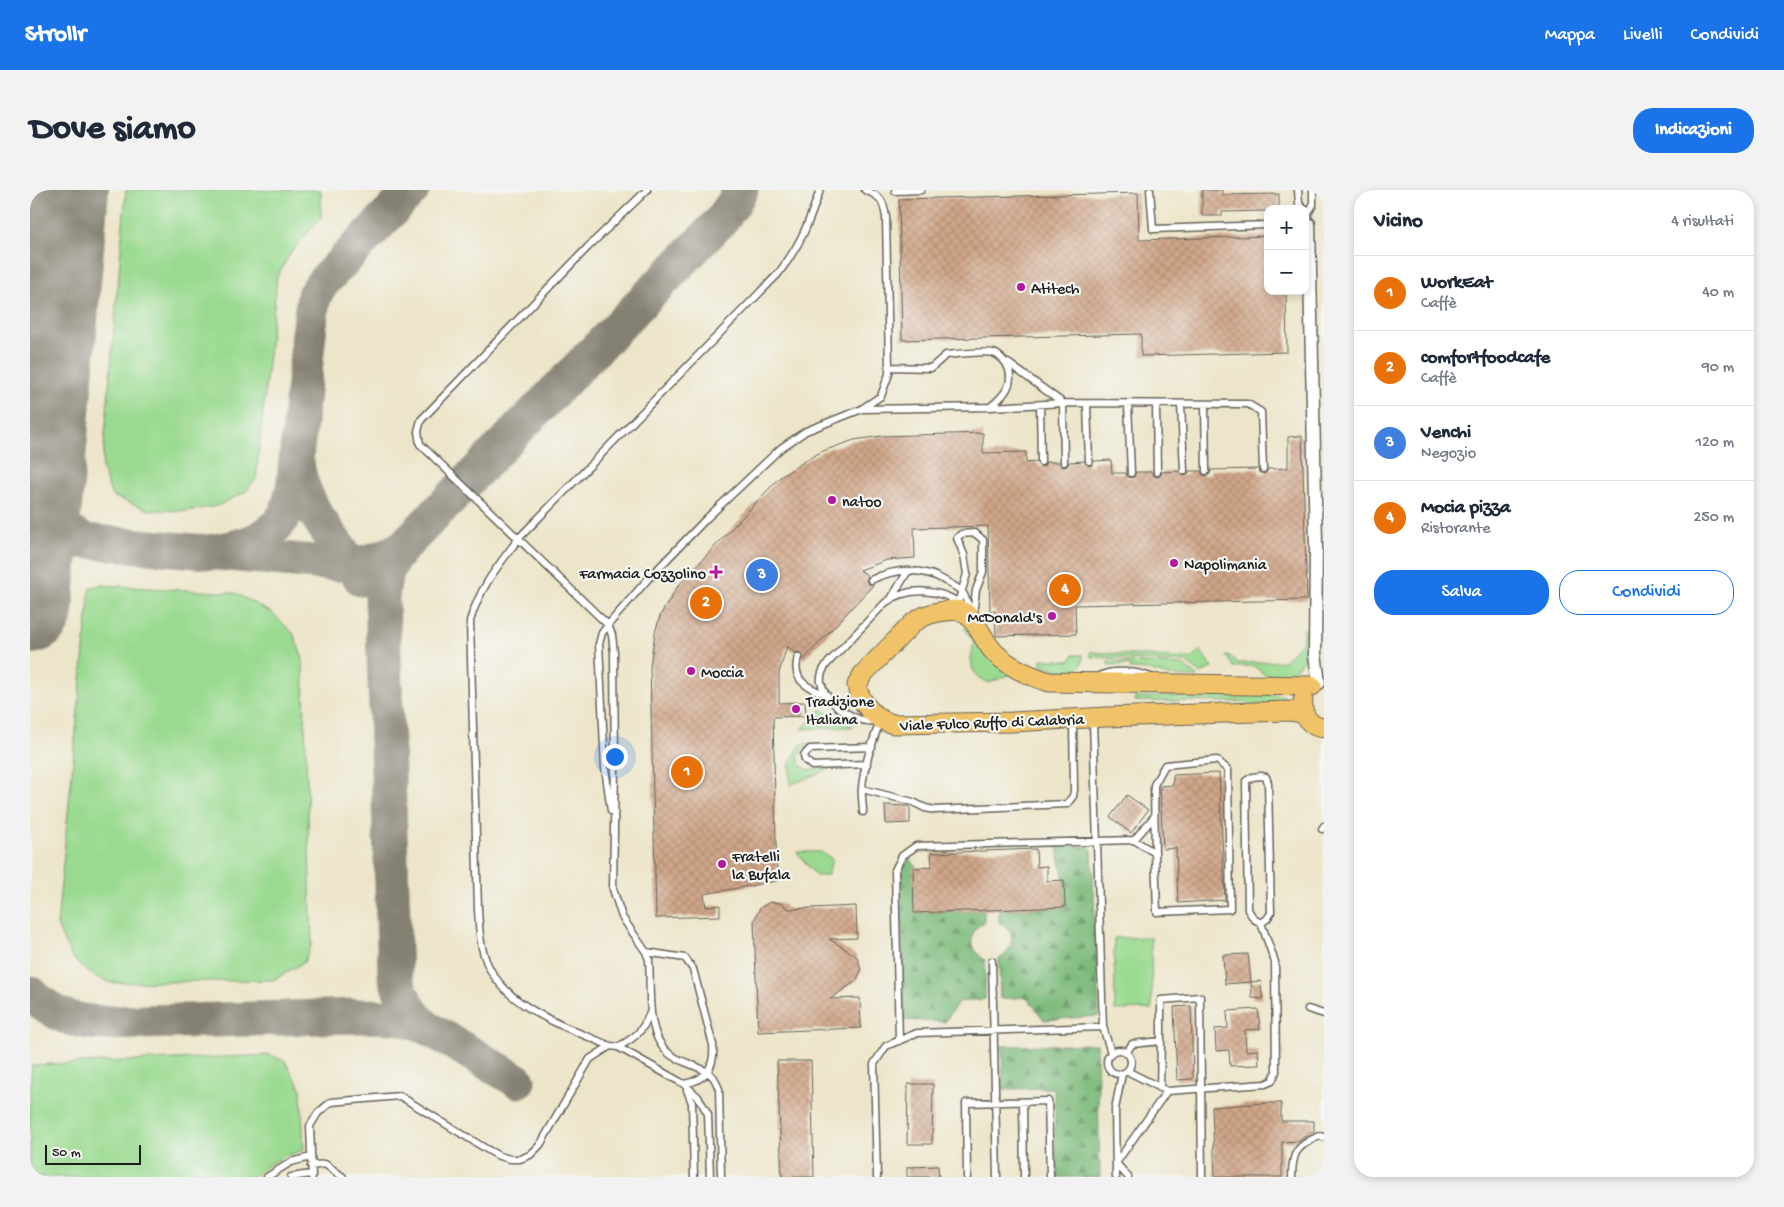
<!DOCTYPE html>
<html lang="it">
<head>
<meta charset="utf-8">
<style>
  body { margin:0; font-family:"Gochi Hand",sans-serif; background:#f2f2f3; color:#1f2937 }
  .controls { position:absolute; right:15px; top:15px; display:grid; overflow:hidden; border-radius:10px; box-shadow:0 2px 8px #0003 }
  .controls button { width:45px; height:45px; display:grid; place-items:center; padding:0; border:0; border-bottom:1px solid #e0e1e3; background:#fff; color:#1f2937; font:25px sans-serif }
  .scale { position:absolute; left:15px; bottom:12px; width:96px; box-sizing:border-box; padding-left:5px; border:2px solid #1c1c1c; border-top:0; font-size:14px; line-height:18px; white-space:nowrap; color:#1c1c1c; -webkit-text-stroke:4px #f6f6f2; paint-order:stroke }
  .you { position:absolute; left:584px; top:566px; width:18px; height:18px; margin:-12px; border:4px solid #fff; border-radius:50%; background:#1a73e8; box-shadow:0 0 0 8px #1a73e833 }
  .badge { display:grid; place-items:center; width:32px; height:32px; border-radius:50%; background:#1a73e8; color:#fff; font-size:16px; font-weight:700 }
  .pin { position:absolute; translate:-50% -50%; border:2px solid #fff; box-shadow:0 1px 5px #0006 }
  .list { margin:0; padding:0; list-style:none }
  h2 { display:flex; justify-content:space-between; align-items:center; height:65px; margin:0; padding:0 20px; font-size:21px }
  h2 small { font-size:16px; font-weight:400; color:#747a83 }
  .list li { display:grid; grid-template-columns:32px 1fr auto; gap:15px; align-items:center; box-sizing:border-box; height:75px; padding:0 20px; border-top:1px solid #e0e1e3 }
  .list b { display:block; font-size:19px; white-space:nowrap }
  .list p { margin:0; font-size:16px; white-space:nowrap; color:#747a83 }
  .list em { font-size:16px; font-style:normal; color:#747a83 }
  .actions { display:flex; gap:10px; padding:15px 20px }
  .actions a { flex:1; padding:11px 0; border:1px solid #1a73e8; border-radius:20px; text-align:center; font-size:18px; color:#1a73e8 }
  .actions .main { background:#1a73e8; color:#fff }
  .map { position:relative; flex:none; width:1294px; height:987px; overflow:hidden; border-radius:20px }
  header { display:flex; align-items:center; gap:30px; box-sizing:border-box; height:70px; padding:0 25px; background:#1a73e8; color:#fff }
  header strong { font-size:24px }
  nav { display:flex; gap:28px; margin-inline-start:auto; font-size:18px }
  .intro { display:flex; align-items:center; justify-content:space-between; box-sizing:border-box; height:120px; padding:0 30px }
  h1 { margin:0; font-size:35px }
  .button { padding:12px 22px; border-radius:20px; background:#1a73e8; color:#fff; font-size:18px; font-weight:700 }
  main { display:flex; gap:30px; padding:0 30px }
  aside { flex:1; background:#fff; border-radius:20px; box-shadow:0 2px 8px #0003 }
  .map>svg:first-child { display:block }
  .grass { fill:#9ada90; stroke:#5b7b56 }
  .forest { fill:url(#forest-firs); stroke:#4c6b4b }
  .lines { fill:none; stroke-linecap:round; stroke-linejoin:round }
  .taxiway { stroke:#848072; stroke-width:35 }
  .runway { stroke:#848072; stroke-width:86 }
  .building { fill:url(#building-cross-hatch) }
  .lane-casing { stroke:#656259; stroke-width:9 }
  .street-casing { stroke:#656259; stroke-width:15 }
  .primary-casing { stroke:#656259; stroke-width:21 }
  .lane { stroke:#fff; stroke-width:6 }
  .street { stroke:#fff; stroke-width:12 }
  .primary { stroke:#f1c369; stroke-width:19 }
  .poi-dot { fill:#b5179e; stroke:#f6f6f2; stroke-width:2 }
  .labels { text-anchor:middle; stroke-width:4.5; stroke-linejoin:round; paint-order:stroke }
  .poi-label { font-size:16px; fill:#1c1c1c; stroke:#f6f6f2; text-anchor:start }
  .street-label { font-size:16px; fill:#1c1c1c; stroke:#f6f6f2 }
</style>
</head>
<body>
<header>
<strong>Strollr</strong>
<nav><a>Mappa</a><a>Livelli</a><a>Condividi</a></nav>
</header>
<div class="intro"><h1>Dove siamo</h1><a class="button">Indicazioni</a></div>
<main>
<div class="map">
<svg width="1294" height="987" viewBox="0 0 1294 987">
  <defs>
    <pattern id="forest-firs" width="22" height="20" patternUnits="userSpaceOnUse" patternTransform="scale(1.25)"><rect width="22" height="20" fill="#7bba7a"/><path d="M5 1l3.5 6h-7zM16 11l3.5 6h-7z" fill="#649663"/></pattern>
    <pattern id="building-cross-hatch" width="8" height="8" patternUnits="userSpaceOnUse" patternTransform="scale(1.25)"><rect width="8" height="8" fill="#d0a689"/><path d="M0 0l8 8M0 8l8-8" fill="none" stroke="#b28e76"/></pattern>
  </defs>
  <rect width="100%" height="100%" fill="#f6f6f2"/>
  <filter id="ink" filterUnits="userSpaceOnUse"><feTurbulence type="fractalNoise" baseFrequency=".02" numOctaves="2"/><feDisplacementMap in="SourceGraphic" scale="10" xChannelSelector="R" yChannelSelector="G"/><feConvolveMatrix kernelMatrix="1 2 1 2 8 2 1 2 1" color-interpolation-filters="sRGB"/></filter>
  <filter id="wash" filterUnits="userSpaceOnUse"><feTurbulence type="fractalNoise" baseFrequency=".0096" numOctaves="4" result="noise"/><feDisplacementMap in="SourceGraphic" scale="20" xChannelSelector="R" yChannelSelector="G"/><feGaussianBlur stdDeviation="1.12" result="paint"/><feColorMatrix in="noise" values="0 0 0 0 0 0 0 0 0 0 0 0 0 0 0 0 0 1.4 0 .05"/><feComposite in="paint" operator="in"/></filter>
  <g filter="url(#wash)">
    <rect width="100%" height="100%" fill="#ede5c9"/>
    <!-- grass -->
    <path class="grass" d="M96 0H291V28L261 62 247 87 226 289 215 302 187 316 155 321 119 320 82 306 72 279Z
      M70 395 205 403 242 423 263 443 273 469 282 754 274 772 244 790 81 793C45 779 41 769 27 735L60 398Z
      M936 436 981 484 959 493 950 488 943 480 941 469 944 452 934 438Z
      M1273 439 1276 440 1277 443V462H1273V470L1259 486 1235 485 1224 476 1204 477 1196 466H1200L1208 473 1254 471 1273 451Z
      M1170 460 1182 477 1171 484 1156 472 1061 467 1060 462 1161 469Z
      M1043 465H1053C1053 491 1026 479 1010 475L1012 469 1040 471Z
      M1078 471 1153 475 1168 487 1138 486 1119 480 1100 479V475H1078Z
      M1184 502 1253 505 1255 508 1254 512 1222 516 1216 512 1105 511V508L1131 506 1161 507Z
      M791 519 824 537 772 539Z
      M782 553C774 559 766 562 770 575L779 580 798 577 800 579 760 595V572L771 554Z
      M767 662H791L802 669 798 685 786 686Z
      M1121 747 1122 819 1085 820 1084 748Z
      M240 865 255 871 271 899 274 960C254 966 238 972 224 987H0V898L2 875Z"/>
    <!-- forest -->
    <path class="forest" d="M1058 655 1062 660 1069 826 1014 830 997 807 970 809 969 769C978 764 986 751 979 740 977 737 972 734 969 732V720L1035 717 1034 690 1027 657Z
      M879 667 886 677 884 699 885 723 954 720V732C936 741 940 760 955 770V809L928 812 915 832 874 830 871 683Z
      M1067 854 1070 987H1026L1024 898 973 899 972 856Z"/>
    <g class="lines">
      <!-- taxiway -->
      <path class="taxiway" d="M14 263C15 309 10 328 55 351
        M267 272C272 318 308 352 331 389
        M178 362C206 358 240 352 255 324 259 316 261 306 263 298L281 125 284 105 294 91 382 0
        M2 402C5 383 10 360 31 353 38 351 48 352 55 351L318 375C339 373 355 368 373 357
        M0 803C27 827 42 832 77 833L326 826 369 827 396 837 488 891
        M396 837C380 823 371 807 365 786L352 409 354 391 358 380 363 369 373 357 689 33 703 14 711 0"/>
      <!-- runway -->
      <path class="runway" d="M0 421 36 0"/>
    </g>
    <g id="blocks">
      <!-- building -->
      <path class="building" d="M1172 0H1192V5L1249 4V19H1238V21L1192 22V26H1172Z
        M1108 3 1109 50 1238 46V101H1256L1257 162 1111 166V144L872 150 869 9Z
        M953 243V263L996 262V273L1006 272 1011 277 1014 276 1016 272H1029L1031 276 1035 277 1038 275 1039 272 1054 271 1059 276 1062 275 1064 271 1081 270 1082 283H1096L1097 286 1101 288 1104 287 1106 282H1122L1124 286 1128 287 1131 285 1132 282 1149 281 1154 286 1157 285 1159 281H1171L1173 285 1177 286 1180 284 1181 280 1228 279 1229 282 1233 284 1236 283 1238 279 1258 278V247L1272 246 1277 410 1045 415 1046 444 966 446 965 421H960L958 336 884 338 885 368 857 370 830 380 838 386 836 390 838 394H844L773 470 772 464 768 462 765 463 757 456 749 483V513L775 512 776 526 743 527 747 691 674 704 676 717 690 715V726L626 728 620 476 625 442 631 424 648 396 749 288 778 269 793 261 824 250 852 246Z
        M1189 583 1195 710 1148 713 1146 658 1133 659 1130 596 1143 595V585Z
        M1097 605 1118 620 1101 643 1080 627Z
        M855 615 877 616 880 618V633L856 634Z
        M1006 659 1007 677 1017 676V691L1034 690 1035 717 884 723 883 678 902 677 901 663Z
        M740 712 751 713 759 719 826 716 827 748 799 749 825 765 828 769 831 781 826 791 800 809 830 808 831 838 728 842 724 731 730 718Z
        M1218 764 1221 792 1195 794 1193 765Z
        M1230 791 1233 809 1222 808 1221 792Z
        M1161 816 1163 889 1147 890 1144 817Z
        M1228 819 1230 839 1215 840 1216 861 1228 860 1229 875 1200 876 1199 860 1186 861 1185 839 1198 838 1197 821Z
        M747 871H781L784 987H752Z
        M878 894H903L902 954H877Z
        M1235 913H1251V931H1284V942H1280L1269 951 1252 952V987H1185L1182 917Z
        M908 976 909 987H877V977Z"/>
    </g>
  </g>
  <g filter="url(#ink)">
    <use href="#blocks" fill-opacity="0" stroke="#656259" stroke-width="1"/>
    <g class="lines">
      <!-- lane casing -->
      <g class="lane-casing">
        <path id="lane" d="M617 0 558 57 391 230 388 241 390 254 578 435 582 445 584 463 585 577 583 699 592 727 616 762 619 770C621 795 616 834 632 856 644 874 671 873 684 888 686 891 687 895 689 899L691 987
          M1120 0 1123 39 1238 35
          M1268 0 1269 14 1274 19
          M865 1 891 0
          M1278 34V23L1283 15V0
          M978 173 1033 213
          M859 177 901 178 916 165C926 164 955 161 963 163 968 164 975 171 977 175 986 193 974 206 960 217
          M1033 213 1034 272
          M1057 214 1059 271
          M1098 214 1101 283
          M1126 214 1127 282
          M1151 214 1154 281
          M1175 214 1176 281
          M1010 215 1011 272
          M833 218 851 206 859 184V177L856 27C853 9 851 7 835 0
          M841 390C866 378 894 377 917 392 922 395 929 398 933 403 936 408 938 416 941 421
          M862 407 878 381
          M927 416 937 384 934 365 927 348 931 344 945 343 953 350V382L946 400 943 425
          M768 467C761 491 778 498 797 505
          M1067 487C1081 479 1105 481 1121 487
          M846 531C826 534 795 513 791 492 790 485 793 479 797 474L855 413C877 396 911 398 933 416
          M1063 531 1073 837 1081 863
          M837 574 782 576 775 570 774 565 780 559 842 557
          M1231 586 1236 587 1238 593 1241 723 1237 729 1231 733 1224 729 1218 720 1216 591 1222 587Z
          M832 599 883 612 895 618 905 620 1037 614 1043 606 1044 600 1043 531
          M581 621 575 578 569 454 572 443 578 435 618 389 677 328 751 258 776 241 832 219 960 217 1033 213 1218 214 1231 222 1233 279
          M833 622C833 614 831 605 832 597 834 575 843 551 850 531
          M1292 639 1294 636
          M1104 650 1124 627
          M616 762 655 768 663 779 683 855C685 877 676 890 654 894L588 857 580 856C535 836 470 817 454 765 449 750 449 734 448 719L440 431C450 397 468 376 489 348L748 84C771 54 778 35 790 0
          M962 771 967 987
          M1278 819 1294 824
          M869 851 865 680 872 666 886 656 1104 650 1125 663 1127 722 1200 719 1198 580 1187 570 1135 575 1124 595 1125 663
          M1131 851V810L1170 807 1172 987
          M588 857C606 847 612 842 620 823
          M1077 872a12 12 0 1 1 24 0a12 12 0 1 1-24 0Z
          M1097 862 1102 854 1131 851 1130 898
          M1097 881 1137 901 1086 973 1098 987
          M654 894 668 907 678 924 680 987
          M657 900 662 913 664 987
          M1137 901 1235 894 1242 891 1246 882 1245 772 1231 733
          M993 912 994 987
          M281 976 295 974 313 987
          M237 987 261 972 281 967
          M261 987 281 984
          M282 987 280 936 288 923 301 912 370 906 458 960 469 966 480 969H490L500 965 510 955 560 869 580 856
          M847 987 844 874 856 856 887 843 1073 837
          M937 987 936 913 1018 911 1020 987
          M1086 987 1085 919 1092 884
          M1262 987C1262 963 1266 956 1289 946L1294 947"/>
      </g>
      <!-- street casing -->
      <g class="street-casing">
        <path id="street" d="M1279 34 1286 354 1285 464 1289 493"/>
      </g>
      <!-- primary casing -->
      <g class="primary-casing">
        <path id="primary" d="M1273 511C1271 525 1280 537 1294 538
          M1274 523 1259 521 1077 527 982 532 863 534C846 530 829 513 827 495L833 484 884 432C894 425 904 422 916 421 923 420 930 419 935 423 947 430 954 453 965 463 980 478 1000 486 1019 492L1282 496"/>
      </g>
      <!-- lane -->
      <use href="#lane" class="lane"/>
      <!-- street -->
      <use href="#street" class="street"/>
      <!-- primary -->
      <use href="#primary" class="primary"/>
    </g>
  </g>
  <!-- markers -->
  <g class="poi-dot">
    <circle cx="991" cy="97" r="5"/>
    <circle cx="802" cy="310" r="5"/>
    <circle cx="1144" cy="373" r="5"/>
    <path d="M683.5 374.5h5v5h5v5h-5v5h-5v-5h-5v-5h5z"/>
    <circle cx="1022" cy="426" r="5"/>
    <circle cx="661" cy="481" r="5"/>
    <circle cx="766" cy="519" r="5"/>
    <circle cx="692" cy="674" r="5"/>
  </g>
  <g class="labels">
    <!-- poi labels -->
    <g class="poi-label">
      <text x="1001" y="103">Atitech</text>
      <text x="812" y="316">natoo</text>
      <text x="1154" y="379">Napolimania</text>
      <text x="676" y="388" text-anchor="end">Farmacia Cozzolino</text>
      <text x="1012" y="432" text-anchor="end">McDonald's</text>
      <text x="671" y="487">Moccia</text>
      <text x="776" y="516">Tradizione<tspan x="776" dy="18">Italiana</tspan></text>
      <text x="702" y="671">Fratelli<tspan x="702" dy="18">la Bufala</tspan></text>
    </g>
    <!-- street labels -->
    <g class="street-label">
      <text transform="translate(962 531) rotate(-2)" y="6">Viale Fulco Ruffo di Calabria</text>
    </g>
  </g>
</svg>
<div class="controls">
<button>+</button>
<button>−</button>
</div>
<div class="scale">50 m</div>
<div class="you"></div>
<div class="pin badge" style="left:657px;top:582px;background:#e8710a">1</div>
<div class="pin badge" style="left:676px;top:413px;background:#e8710a">2</div>
<div class="pin badge" style="left:732px;top:385px;background:#3f7fe0">3</div>
<div class="pin badge" style="left:1035px;top:400px;background:#e8710a">4</div>
</div>
<aside>
<h2>Vicino<small>4 risultati</small></h2>
<ul class="list">
<li><span class="badge" style="background:#e8710a">1</span><div><b>WorkEat</b><p>Caffè</p></div><em>40 m</em></li>
<li><span class="badge" style="background:#e8710a">2</span><div><b>comfortfoodcafe</b><p>Caffè</p></div><em>90 m</em></li>
<li><span class="badge" style="background:#3f7fe0">3</span><div><b>Venchi</b><p>Negozio</p></div><em>120 m</em></li>
<li><span class="badge" style="background:#e8710a">4</span><div><b>Mocia pizza</b><p>Ristorante</p></div><em>250 m</em></li>
</ul>
<div class="actions"><a class="main">Salva</a><a>Condividi</a></div>
</aside>
</main>
</body>
</html>
